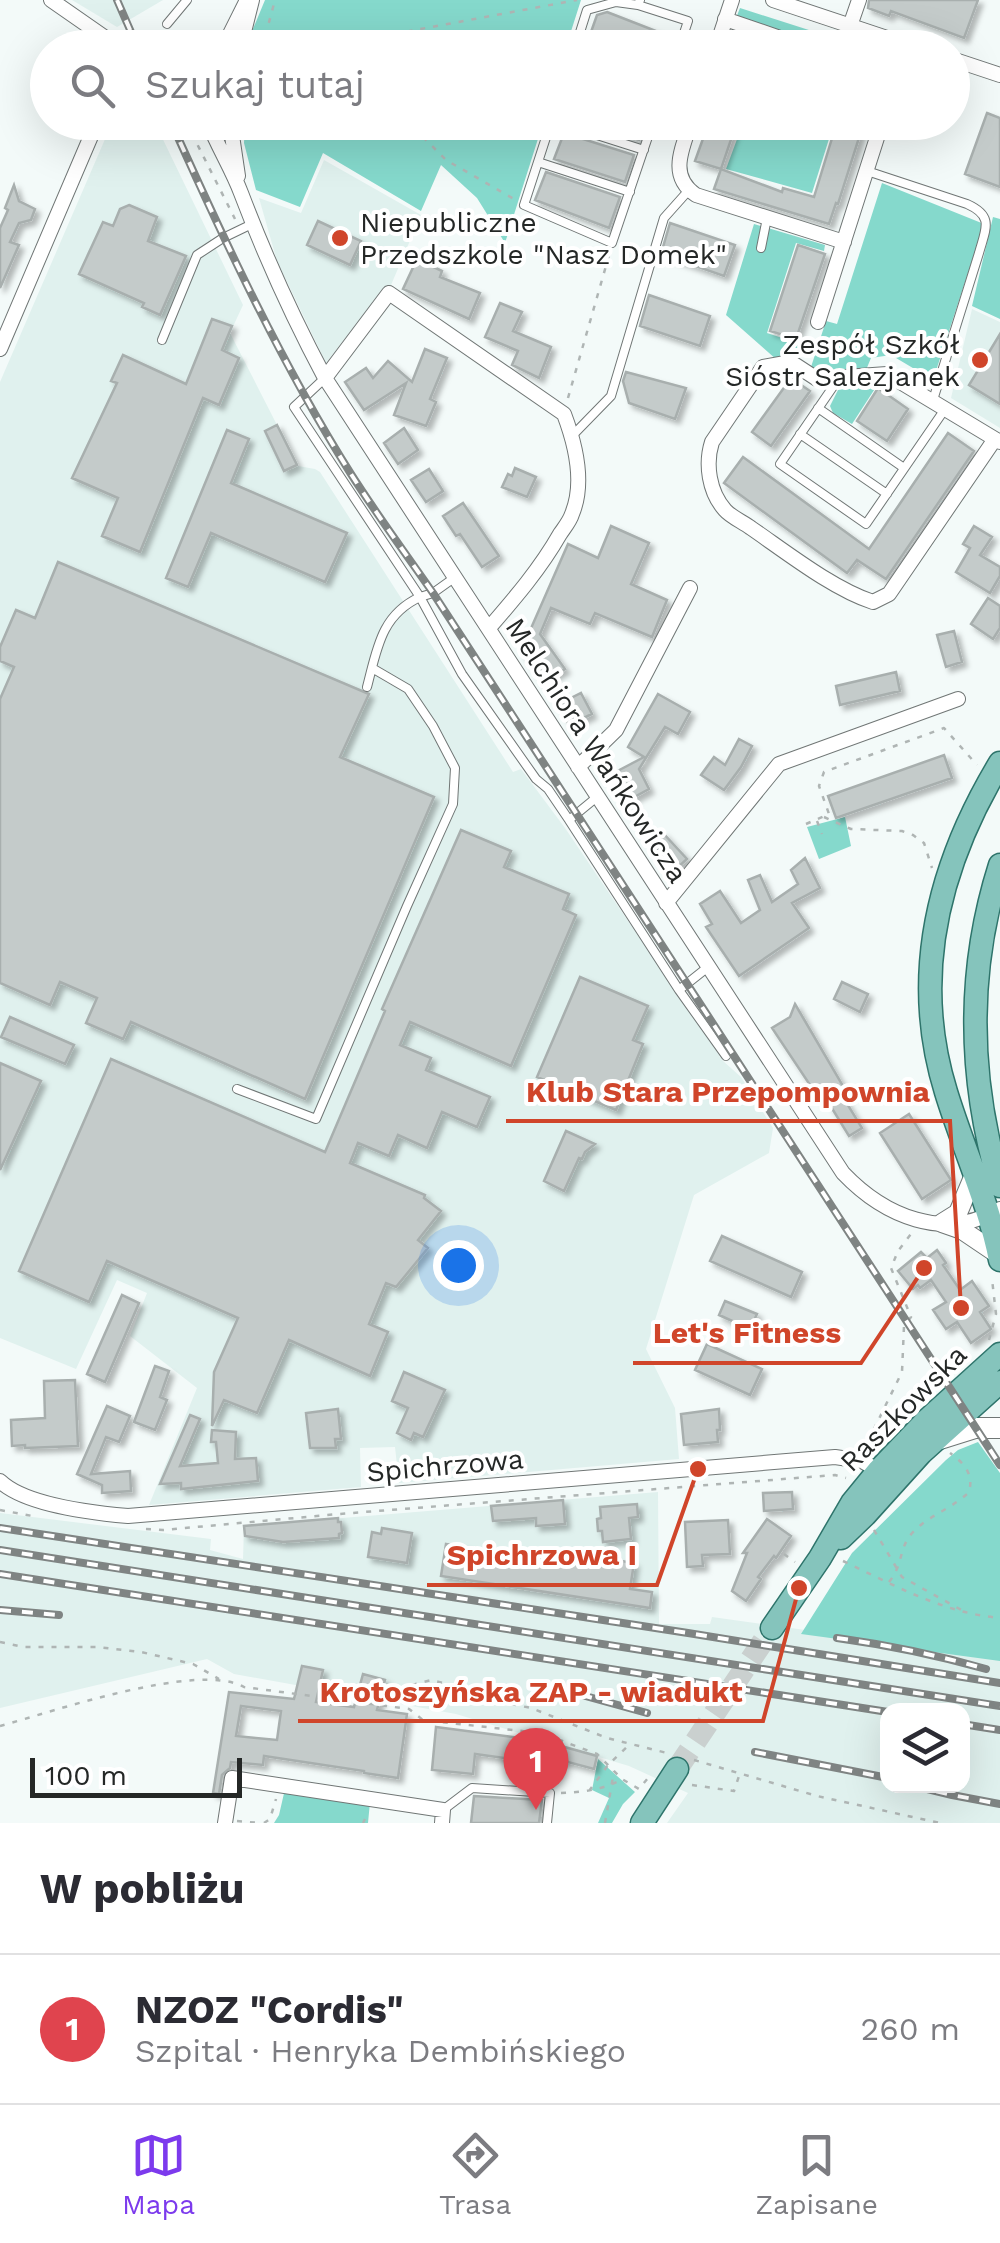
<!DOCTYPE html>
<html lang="pl">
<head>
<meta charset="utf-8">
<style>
  body { margin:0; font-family:"Work Sans",sans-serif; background:#f7f7f7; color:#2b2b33 }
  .controls { position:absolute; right:30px; bottom:30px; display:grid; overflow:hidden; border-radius:20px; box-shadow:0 10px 40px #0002 }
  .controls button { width:90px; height:90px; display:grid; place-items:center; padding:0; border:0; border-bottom:2px solid #e1e1e2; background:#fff; color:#2b2b33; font:50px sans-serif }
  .scale { position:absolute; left:30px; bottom:25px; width:212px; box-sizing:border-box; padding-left:10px; border:5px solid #242726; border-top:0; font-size:28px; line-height:35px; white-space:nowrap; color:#242726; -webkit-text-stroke:8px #fff; paint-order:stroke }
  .you { position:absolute; left:458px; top:1265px; width:35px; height:35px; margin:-25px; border:8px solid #fff; border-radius:50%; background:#1a73e8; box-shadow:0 0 0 15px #1a73e833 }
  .badge { display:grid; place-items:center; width:65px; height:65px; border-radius:50%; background:#7c3aed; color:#fff; font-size:32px; font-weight:700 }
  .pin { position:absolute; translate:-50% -82px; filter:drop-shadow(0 2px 5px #0008) }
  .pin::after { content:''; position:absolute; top:52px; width:35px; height:30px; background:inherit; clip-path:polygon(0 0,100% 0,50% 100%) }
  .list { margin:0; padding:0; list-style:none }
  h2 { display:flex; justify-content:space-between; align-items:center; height:130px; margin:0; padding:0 40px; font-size:42px }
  h2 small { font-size:32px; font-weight:400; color:#7c7c81 }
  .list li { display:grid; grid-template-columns:65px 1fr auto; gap:30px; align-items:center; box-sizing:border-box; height:150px; padding:0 40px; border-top:2px solid #e1e1e2 }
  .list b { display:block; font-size:38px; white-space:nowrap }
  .list p { margin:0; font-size:32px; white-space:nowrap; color:#7c7c81 }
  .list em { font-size:32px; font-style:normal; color:#7c7c81 }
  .icon { flex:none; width:55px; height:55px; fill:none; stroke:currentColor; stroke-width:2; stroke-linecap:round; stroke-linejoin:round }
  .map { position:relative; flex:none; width:1000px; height:1823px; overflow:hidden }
  .search { position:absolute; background:#fff; box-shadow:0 10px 40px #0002; left:30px; right:30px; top:30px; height:110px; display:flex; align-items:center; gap:25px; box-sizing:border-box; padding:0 35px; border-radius:55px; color:#7c7c81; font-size:38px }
  .sheet { height:280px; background:#fff }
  nav { display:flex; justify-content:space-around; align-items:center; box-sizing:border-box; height:140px; border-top:2px solid #e1e1e2; background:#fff; font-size:28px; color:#7c7c81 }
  nav a { display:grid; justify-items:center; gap:5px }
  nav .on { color:#7c3aed }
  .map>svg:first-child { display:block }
  .built { fill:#e0f1ee; fill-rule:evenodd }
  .green { fill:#85d9cc }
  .building { fill:#c4cbca; stroke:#a8afae; stroke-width:2.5; fill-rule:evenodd; filter:url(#shadow) }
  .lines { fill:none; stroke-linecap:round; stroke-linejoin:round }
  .primary-tunnel { stroke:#cad0cf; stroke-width:22; stroke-dasharray:22 11; stroke-linecap:butt }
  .service-casing { stroke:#707675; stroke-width:10 }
  .minor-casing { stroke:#707675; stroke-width:16 }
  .tertiary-casing { stroke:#707675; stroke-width:20 }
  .secondary-casing { stroke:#707675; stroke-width:22 }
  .primary-casing { stroke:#2e746b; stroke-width:25 }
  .path { stroke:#afb5b4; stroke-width:2.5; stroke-dasharray:5 8; stroke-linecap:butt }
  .service { stroke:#fff; stroke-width:8 }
  .minor { stroke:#fff; stroke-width:14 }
  .tertiary { stroke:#fff; stroke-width:18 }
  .secondary { stroke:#fff; stroke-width:20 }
  .primary { stroke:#85c4bc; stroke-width:22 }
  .rail-casing { stroke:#7f8483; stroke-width:8 }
  .rail { stroke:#fff; stroke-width:4; stroke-dasharray:11; stroke-linecap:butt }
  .poi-dot { fill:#d0452a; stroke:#fff; stroke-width:4 }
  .labels { text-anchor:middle; stroke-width:8; stroke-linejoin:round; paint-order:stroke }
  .poi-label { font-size:28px; fill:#242726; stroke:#fff; text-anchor:start }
  .street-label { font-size:28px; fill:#242726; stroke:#fff }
  .leader { fill:none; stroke:#d0452a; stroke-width:4 }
  .callout-dot { fill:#d0452a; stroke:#fff; stroke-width:4 }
  .callout-label { font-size:30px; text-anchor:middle; font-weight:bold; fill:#d0452a; stroke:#fff; stroke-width:8; stroke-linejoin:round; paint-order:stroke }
</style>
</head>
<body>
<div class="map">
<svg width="1000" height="1823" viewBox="0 0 1000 1823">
  <defs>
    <filter id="shadow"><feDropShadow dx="4.5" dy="4.5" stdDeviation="2.5" flood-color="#0004"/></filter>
  </defs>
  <rect width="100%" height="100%" fill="#f3faf9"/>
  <!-- built -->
  <path class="built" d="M72 0H163L117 27Z
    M112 123H155L243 305 230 333 298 466 315 469 320 472 513 772 521 769 565 828 723 1061 741 1077 773 1128 769 1153 694 1195 646 1349 675 1408 679 1459 399 1483 395 1447 360 1448 361 1487 149 1505 197 1388 130 1336 147 1293 117 1280 76 1369 0 1338V382Z
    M324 160 421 215 391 285 382 290 326 363 277 261 259 198 301 213Z
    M972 309 1000 322V428L951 398Z
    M658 1492 659 1624H710L712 1617 1000 1657V1823H667L688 1793 629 1766 456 1714 234 1674 207 1659 0 1708V1513L211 1539 210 1550 243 1559 244 1526ZM888 1710H962V1786H888Z"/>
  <!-- green -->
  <path class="green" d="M265 0H581L566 47 245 48Z
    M740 8 862 47H828L736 18Z
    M245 123V122L543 123 505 243 477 198 441 165 421 211 323 153 300 207 256 190 244 143Z
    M743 123H834L812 193 726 169Z
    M882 183 984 224 933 380 891 355 871 358 866 370C849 372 827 378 811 367L826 321 837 324Z
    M993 217 1000 219V319L972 306Z
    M754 224 825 245 824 251 796 243 767 333 804 345 799 361 791 355 777 360 726 315Z
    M878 384 852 424 833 413 830 406 839 388Z
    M845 817 851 846 819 859 807 827Z
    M978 1442 1000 1473V1661L801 1634 852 1553 946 1460 958 1450Z
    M598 1759 635 1792 623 1804 612 1823H598L609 1798 592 1790Z
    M285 1789 370 1802 368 1823H274L279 1815Z"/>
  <!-- building -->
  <path class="building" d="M869 0H978L964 38 891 11 889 16 868 8Z
    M607 12 674 38 672 48H620L617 41 591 32 597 15Z
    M987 113 1000 118V187L965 174Z
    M582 122H645L639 140Z
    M709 122H737L721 169 695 161Z
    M837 122H864L838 204 836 203 829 224 714 189 721 169 782 192 783 188 814 197Z
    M564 133 634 155 625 182 554 159Z
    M546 172 620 197 609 228 535 200Z
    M14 185 19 201 35 209 31 220 19 223 10 242 19 245 0 288V228L8 210 5 208Z
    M129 205 157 217 148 241 186 256 160 315 142 307 144 303 79 274 103 222 113 226 120 209Z
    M318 221 361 241 350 265 307 245Z
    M670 223 735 245 724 276 661 254Z
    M798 245 825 254 796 339 770 331Z
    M417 259 442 271 440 277 480 293 469 319 403 289Z
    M649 295 710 316 700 346 640 326Z
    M500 303 522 312 513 331 551 347 539 378 512 365 518 351 485 337Z
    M212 319 232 326 222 350 239 358 219 405 203 398 140 552 102 536 118 498 72 478 117 383 111 381 123 355 186 384Z
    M1000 334V404L969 385Z
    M425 349 447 358 430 399 436 402 426 426 394 415 406 383 364 410 345 382 366 368 373 378 388 361 412 382Z
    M626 372 686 388 675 419 629 403 623 381Z
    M791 378 810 391 771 446 752 432Z
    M878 388 908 409 887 441 857 421Z
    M277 425 297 465 284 471 265 431Z
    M404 428 418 450 398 464 384 443Z
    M227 430 249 439 231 483 347 533 325 582 211 533 188 587 166 578Z
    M948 433 974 451 886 579 857 560 847 573 724 483 743 457 869 549Z
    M515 468 536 477 527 497 502 487 508 474 512 476Z
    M429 469 443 491 426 502 411 480Z
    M463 503 499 556 482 567 460 534 456 536 443 516Z
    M611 526 649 543 631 584 667 600 652 637 595 613 590 624 551 608 540 634 565 669 543 682 521 651 568 544 598 558Z
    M974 526 992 537 980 555 1000 567V576L990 593 956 572 970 548 963 544Z
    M58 562 369 694 340 757 434 797 305 1099 131 1022 123 1039 86 1023 97 998 60 982 50 1005 0 983V699L14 667 0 661V647L16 610 35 618Z
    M988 598 1000 606V628L993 639 971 624Z
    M954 631 962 662 946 667 937 635Z
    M896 672 900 691 840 705 836 686Z
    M581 693 592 714 569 725 559 704Z
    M658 694 690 712 678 734 665 727 639 769 649 789 625 802 610 775 644 757 628 747Z
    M739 739 752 746 741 767 724 790 701 775 714 757 725 765Z
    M944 755 952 778 836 818 828 796Z
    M461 830 511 851 504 867 569 894 563 909 576 915 511 1066 410 1022 400 1045 431 1058 426 1070 490 1097 477 1127 442 1112 427 1148 398 1135 389 1156 358 1143 350 1163 425 1195 424 1198 441 1211 418 1240 428 1248 396 1287 386 1283 369 1324 388 1332 370 1376 289 1340 257 1413 224 1400 212 1426 214 1372 238 1318 107 1261 89 1302 19 1271 111 1059 325 1152 385 1011 382 1009Z
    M663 833 687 859 676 869 652 843Z
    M805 858 820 888 792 903 809 928 739 976 706 927 712 924 700 904 720 891 741 923 760 910 748 880 760 875 772 902 798 884 791 870Z
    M580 977 648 1006 633 1040 643 1044 616 1110 537 1077Z
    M842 982 868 994 860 1012 834 999Z
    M795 1004 843 1086 838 1089 862 1128 849 1136 825 1097 820 1100 772 1028 790 1017Z
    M10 1017 74 1045 65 1064 1 1037Z
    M0 1063 41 1081 0 1170Z
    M909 1114 951 1180 922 1199 880 1133Z
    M566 1131 595 1144 585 1152 582 1159 579 1158 564 1191 544 1181Z
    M722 1236 802 1272 791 1297 710 1261Z
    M937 1250 946 1263 943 1265 960 1290 972 1281 989 1306 980 1312 991 1329 971 1343 957 1322 946 1329 933 1310 946 1302 931 1280 920 1288 918 1285 913 1289 898 1271 921 1252 927 1258Z
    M122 1295 139 1303 105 1382 87 1374Z
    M725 1301 757 1314 750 1329 719 1315Z
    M707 1344 762 1369 750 1395 695 1370Z
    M155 1366 169 1371 160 1397 167 1400 155 1430 134 1422Z
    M404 1372 445 1390 423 1437 414 1433 411 1440 397 1433 408 1408 392 1401Z
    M75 1380 78 1446 25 1448V1445L12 1446 11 1420 45 1418 44 1381Z
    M107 1406 130 1416 119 1442 106 1437 91 1474 130 1471 131 1491 102 1493V1485L77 1474Z
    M338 1409 341 1439H335L336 1448H310L306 1413Z
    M719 1409 720 1430H717L718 1442 684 1445 681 1414Z
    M190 1415 200 1419 180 1466 218 1463 216 1442H211L212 1430 236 1432 235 1459 256 1458 258 1481 181 1489V1483L160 1484Z
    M792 1492 793 1509 764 1511 763 1493Z
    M563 1500 565 1524 536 1526V1518L493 1521 491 1506Z
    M637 1504 638 1517 629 1518 631 1539 603 1542 602 1531H598L597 1519 601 1518 600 1507Z
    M338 1518V1522H341L342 1533 339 1534V1538L283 1542 245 1536 244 1526Z
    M767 1519 791 1536 776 1558 774 1556 758 1577 761 1579 746 1601 732 1591 747 1553H743Z
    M728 1520 730 1554 702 1555 703 1566 687 1567 685 1522Z
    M382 1528 412 1533 407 1563 368 1557 372 1532 381 1534Z
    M446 1544 583 1565 584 1555 634 1563 630 1589 652 1592 650 1608 441 1576Z
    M302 1666 323 1670 316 1702 354 1707 363 1674 385 1680 377 1710 407 1714 398 1778 364 1773V1771L264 1756 263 1765 231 1762 230 1768 222 1775 219 1794 213 1793 229 1692 294 1699ZM241 1706 281 1711 277 1740 236 1736Z
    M436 1727 543 1741 597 1756 594 1769 527 1751 526 1761 475 1754 473 1774 432 1770Z
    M474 1796 542 1800 539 1823H471Z"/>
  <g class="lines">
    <!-- primary-tunnel -->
    <path class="primary-tunnel" d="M677 1769 772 1628"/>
    <!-- service casing -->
    <g class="service-casing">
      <path id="service" d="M640 0 638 5 688 21 679 48
        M167 24 187 0
        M579 35 613 48
        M575 48 587 10 616 2 638 5
        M551 122 524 205 612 243 653 122
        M556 122 644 150
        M538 162 630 192
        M867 171 967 204C994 216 986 228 979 253L933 400
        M761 248 767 218
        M162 340 197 255 223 238 252 224
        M325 378 294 407 420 597 433 593 454 578
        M839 378 780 464 866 524 945 409
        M818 408 904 468
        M800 434 887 494
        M572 436 611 396 664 218 689 190
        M367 687C377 649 381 615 420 597L462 674 536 779 548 789 569 820 597 797
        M569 820 679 990 708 967
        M679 990 726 1056
        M237 1089 316 1119 407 906 453 804 455 768 433 726 408 689 372 668
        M443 1810 472 1788 550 1793 547 1823"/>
    </g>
    <!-- minor casing -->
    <g class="minor-casing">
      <path id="minor" d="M51 0 120 48
        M773 0 917 48
        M725 19 809 48
        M850 26 859 0
        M223 48 247 0
        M240 48 252 0
        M716 48 732 0
        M952 59 1000 75
        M208 122C218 147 232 169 241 193 265 256 293 318 325 378L843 1173C884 1216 944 1242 1000 1209
        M230 122 238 176
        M691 122C682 149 668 176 696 195L844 242
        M818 322 882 122
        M0 349 97 122
        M325 378 389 293 564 414C575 443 585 483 572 514 570 521 564 528 560 534 540 569 515 598 489 628
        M995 439 889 594 873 602C833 589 786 552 751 528 743 522 731 517 725 510 709 492 705 464 712 442L763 367 791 362 817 379 887 374 995 439 1000 442
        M578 767 616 730 690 588
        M666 903 779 764 958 699
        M0 1481C25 1505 94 1513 128 1516L835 1457 862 1461 881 1472
        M225 1823 232 1778 443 1810 442 1823"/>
    </g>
    <!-- tertiary casing -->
    <g class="tertiary-casing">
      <path id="tertiary" d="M942 1223 962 1230 999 1255
        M942 1223 958 1213 974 1175"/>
    </g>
    <!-- secondary casing -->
    <g class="secondary-casing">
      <path id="secondary" d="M940 1439 975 1428H1000"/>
    </g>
    <!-- primary casing -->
    <g class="primary-casing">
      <path id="primary" d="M1000 763C939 864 910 976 946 1092 963 1148 989 1203 1000 1260
        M1000 865C966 972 968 1078 1000 1186
        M841 1538 865 1515 921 1453 1000 1382
        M772 1628 820 1558 852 1503 879 1470 925 1422 1000 1354
        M642 1823 677 1769"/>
    </g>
    <!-- path -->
    <path class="path" d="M133 42 150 48
      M193 48 209 41
      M262 48 275 0
      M318 48 577 0
      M186 122 235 219
      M402 122 417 131 446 160 514 199
      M568 398 610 252
      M824 817 851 829 902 831 913 835 924 843 932 868
      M817 821 822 834
      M806 824 829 814 819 786 824 772 944 728 977 765
      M989 1340 996 1314 992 1279
      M868 1441 902 1372 904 1326 911 1317 891 1268 898 1251 911 1234
      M868 1443 881 1439
      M0 1510 38 1517
      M146 1529 163 1530 339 1514 835 1475 846 1478
      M874 1530 902 1577 965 1612
      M784 1554 795 1562
      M843 1561C894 1585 943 1613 1000 1618
      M889 1582C904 1564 898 1547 914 1531 930 1515 953 1508 969 1492 974 1474 964 1463 950 1453
      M0 1642 24 1647H98L141 1652 193 1664 219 1679
      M412 1685 431 1680 487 1694 501 1702 531 1708 607 1738 667 1753
      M0 1726C52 1712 198 1661 244 1687L409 1709 423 1720 522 1731 557 1739 597 1754 622 1779 639 1789 648 1778
      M694 1760 817 1796 940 1823
      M692 1785 734 1791 740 1773
      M589 1791 608 1765 630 1744
      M561 1793C582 1792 602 1790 621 1780
      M237 1821 260 1823
      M264 1823 270 1819 276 1799
      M363 1823 365 1819
      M605 1823 614 1771"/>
    <!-- service -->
    <use href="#service" class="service"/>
    <!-- minor -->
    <use href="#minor" class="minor"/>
    <!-- tertiary -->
    <use href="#tertiary" class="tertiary"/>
    <!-- secondary -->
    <use href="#secondary" class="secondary"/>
    <!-- primary -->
    <use href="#primary" class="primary"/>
    <!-- rail casing -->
    <g class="rail-casing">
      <path id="rail" d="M117 0 138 48
        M171 122C225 242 281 363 351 474 377 515 406 554 433 593L1000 1465
        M0 1528 688 1633 1000 1683
        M0 1550 1000 1706
        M0 1574 888 1712
        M0 1610 59 1615
        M837 1638C888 1645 937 1655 986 1669
        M560 1689 647 1713
        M962 1724 1000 1730
        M755 1752 888 1778
        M915 1786 952 1795 1000 1804"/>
    </g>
    <!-- rail -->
    <use href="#rail" class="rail"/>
  </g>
  <!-- markers -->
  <g class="poi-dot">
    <circle cx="340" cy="238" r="10"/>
    <circle cx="980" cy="360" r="10"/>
  </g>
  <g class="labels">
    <!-- poi labels -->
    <g class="poi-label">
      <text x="360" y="232">Niepubliczne<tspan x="360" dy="32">Przedszkole "Nasz Domek"</tspan></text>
      <text x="960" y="354" text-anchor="end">Zespół Szkół<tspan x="960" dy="32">Sióstr Salezjanek</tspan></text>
    </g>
    <!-- street labels -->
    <g class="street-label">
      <text transform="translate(597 750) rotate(57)" y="10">Melchiora Wańkowicza</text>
      <text transform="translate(903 1408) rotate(-45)" y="10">Raszkowska</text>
      <text transform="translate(445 1465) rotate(-5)" y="10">Spichrzowa</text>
    </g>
  </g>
  <!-- callouts -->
  <path class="leader" d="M961 1308L950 1121H506M924 1268L861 1363H633M698 1469L657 1585H427M799 1588L763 1721H298"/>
  <g class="callout-dot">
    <circle cx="961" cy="1308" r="10"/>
    <circle cx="924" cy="1268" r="10"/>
    <circle cx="698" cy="1469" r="10"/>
    <circle cx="799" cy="1588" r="10"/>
  </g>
  <g class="callout-label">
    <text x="728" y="1102">Klub Stara Przepompownia</text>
    <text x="747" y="1343">Let's Fitness</text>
    <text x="542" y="1565">Spichrzowa I</text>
    <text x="531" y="1702">Krotoszyńska ZAP - wiadukt</text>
  </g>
</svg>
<div class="controls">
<button><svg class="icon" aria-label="layers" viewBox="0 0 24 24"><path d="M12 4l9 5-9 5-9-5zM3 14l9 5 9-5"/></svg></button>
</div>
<div class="scale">100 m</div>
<div class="you"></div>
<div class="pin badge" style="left:536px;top:1810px;background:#e0444e">1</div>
<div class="search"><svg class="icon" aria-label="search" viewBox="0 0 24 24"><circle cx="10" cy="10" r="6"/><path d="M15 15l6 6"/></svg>Szukaj tutaj</div>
</div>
<section class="sheet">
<h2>W pobliżu<small></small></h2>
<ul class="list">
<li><span class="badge" style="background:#e0444e">1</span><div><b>NZOZ &quot;Cordis&quot;</b><p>Szpital · Henryka Dembińskiego</p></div><em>260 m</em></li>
</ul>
</section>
<nav>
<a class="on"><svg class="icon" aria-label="map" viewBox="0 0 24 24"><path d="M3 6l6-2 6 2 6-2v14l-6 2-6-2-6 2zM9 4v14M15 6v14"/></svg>Mapa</a>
<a><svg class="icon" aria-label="directions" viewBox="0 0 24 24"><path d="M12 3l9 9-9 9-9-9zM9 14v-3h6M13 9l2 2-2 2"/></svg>Trasa</a>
<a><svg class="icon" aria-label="saved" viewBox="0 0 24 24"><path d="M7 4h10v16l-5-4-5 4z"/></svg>Zapisane</a>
</nav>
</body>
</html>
